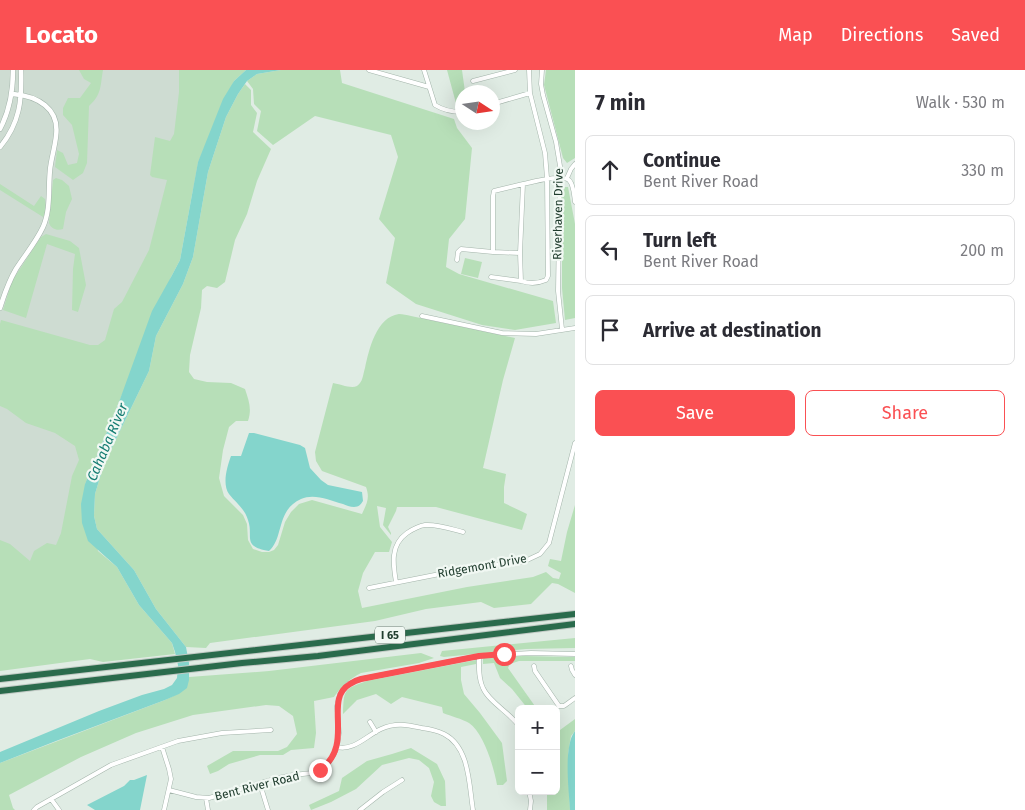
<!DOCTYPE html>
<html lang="en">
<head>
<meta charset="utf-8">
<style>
  body { margin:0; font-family:"Fira Sans",sans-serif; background:#f2f2f3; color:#2b2b33 }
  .controls { position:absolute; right:15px; bottom:15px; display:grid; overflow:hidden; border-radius:8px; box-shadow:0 5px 20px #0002 }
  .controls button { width:45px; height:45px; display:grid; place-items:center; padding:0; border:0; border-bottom:1px solid #e1e1e2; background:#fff; color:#2b2b33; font:25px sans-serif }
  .compass { position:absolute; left:455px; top:15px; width:45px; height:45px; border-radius:50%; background:#fff; box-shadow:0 5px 20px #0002; rotate:102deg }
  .stop { position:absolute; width:15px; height:15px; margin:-11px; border:4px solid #fa5053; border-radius:50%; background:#fff }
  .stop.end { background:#fa5053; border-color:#fff; box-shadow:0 1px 5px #0008 }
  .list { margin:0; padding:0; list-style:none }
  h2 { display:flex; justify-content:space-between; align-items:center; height:65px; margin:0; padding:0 20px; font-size:21px }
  h2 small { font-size:16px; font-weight:400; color:#7c7c81 }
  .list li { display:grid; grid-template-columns:32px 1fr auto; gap:15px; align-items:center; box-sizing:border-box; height:70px; margin:0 10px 10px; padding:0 10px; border:1px solid #e1e1e2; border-radius:8px }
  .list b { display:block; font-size:19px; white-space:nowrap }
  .list p { margin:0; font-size:16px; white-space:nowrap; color:#7c7c81 }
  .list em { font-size:16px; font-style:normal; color:#7c7c81 }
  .actions { display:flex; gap:10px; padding:15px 20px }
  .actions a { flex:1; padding:11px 0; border:1px solid #fa5053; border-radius:8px; text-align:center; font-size:18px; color:#fa5053 }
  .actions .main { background:#fa5053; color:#fff }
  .icon { flex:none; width:28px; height:28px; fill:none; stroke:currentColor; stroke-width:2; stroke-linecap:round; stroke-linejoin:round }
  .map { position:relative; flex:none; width:575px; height:740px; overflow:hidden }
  header { display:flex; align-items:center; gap:30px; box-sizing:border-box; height:70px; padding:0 25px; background:#fa5053; color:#fff }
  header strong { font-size:24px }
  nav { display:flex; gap:28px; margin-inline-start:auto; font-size:18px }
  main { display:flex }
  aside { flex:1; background:#fff }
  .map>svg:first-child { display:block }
  .built { fill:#cedcd2 }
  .green { fill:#b7dfb8 }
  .water { fill:#84d5cc }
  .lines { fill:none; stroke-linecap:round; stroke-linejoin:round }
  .minor-casing { stroke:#a3b4aa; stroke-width:5 }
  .tertiary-casing { stroke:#a3b4aa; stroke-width:5.5 }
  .motorway-casing { stroke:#c1c9c4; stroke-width:8 }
  .minor { stroke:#fff; stroke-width:4 }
  .tertiary { stroke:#fff; stroke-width:4.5 }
  .motorway { stroke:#2a6b4c; stroke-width:6 }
  .route { stroke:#fa5053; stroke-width:6 }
  .labels { text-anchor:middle; stroke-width:4.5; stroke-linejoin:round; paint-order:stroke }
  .shield { fill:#f1f8f3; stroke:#5f7569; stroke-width:1 }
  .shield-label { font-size:11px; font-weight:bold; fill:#203d2e }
  .street-label { font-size:12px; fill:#203d2e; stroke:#f1f8f3 }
  .water-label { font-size:14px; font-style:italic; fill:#167d73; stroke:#f1f8f3 }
</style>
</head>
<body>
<header>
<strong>Locato</strong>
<nav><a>Map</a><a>Directions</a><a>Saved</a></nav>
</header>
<main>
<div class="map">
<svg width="575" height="740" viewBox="0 0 575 740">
  <rect width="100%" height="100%" fill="#e0ece4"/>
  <!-- built -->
  <path class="built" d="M0 0H235L64 487 0 557Z"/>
  <!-- green -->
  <path class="green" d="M79 0H103C100 17 102 24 89 36L87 93 83 103 73 110 55 97 57 80 63 83 68 95 77 93 79 84 72 55 63 45V38L68 28H80L91 13 84 9Z
    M179 0H246L234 11 198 92 180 190 171 207 85 414 98 481 117 497 139 535 172 573 175 584 103 592 90 589 0 601V470L10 474 30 491 34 481 47 473 56 475 61 463 72 406 79 390 75 376 55 363 26 353 7 339 0 336V254L1 250 90 275H98L105 270 114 239 122 232 149 180 167 110 152 107 150 105 155 67 170 71 174 64 179 22Z
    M281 0H340L342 13 454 49 457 58 472 78 465 149 449 169 446 197 459 204 553 231 556 253 515 260 482 255 416 234 386 213 395 168 379 149 398 87 391 65 315 46 273 75 257 61 261 41 254 34 253 19 247 11 257 4Z
    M447 0H462L465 22H462V36L457 37Z
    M546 0H575V88L567 93 563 88 544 15Z
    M245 14 251 20V35L257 43 253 62 271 79 257 111 247 144 235 170 225 212 217 218 207 216 202 220 201 238 190 285 189 302 194 309 207 312 231 313 245 319C249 331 252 339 248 351H236L229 357 223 380 219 408 224 426 243 445 247 454 248 470 253 479 262 482H269L274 480 278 475 285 452 291 442 299 434 312 430 362 444C367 433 370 428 366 417L322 401 316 391 315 382 333 313C340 314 351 319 357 316 363 312 363 304 365 298 369 280 376 247 399 244 403 244 407 245 411 246L515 268 503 310 483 398 506 404 504 417V433L527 444 522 460 436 437H397L396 441 388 457 391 463V465L383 455 386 438 377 436 380 457 392 472 389 482H375L363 503 358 521 362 538 467 517 533 507 546 502 553 508 559 509 561 503 548 496 550 489 561 491 567 462 575 435V523L558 514 552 513 531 534 494 538 481 532 426 539 375 551 210 573 206 578 186 577 156 539 134 500 97 459 94 446 95 424 104 394 149 301 156 266 183 214 193 187 208 102 226 47 238 24Z
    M56 108 62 110 69 116 72 129 66 142 63 159C57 161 51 159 49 153L53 110Z
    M0 114 34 136 41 126 45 129 46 141 43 147 0 120Z
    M562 117H568L575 154V248L565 250 562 218Z
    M46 164 70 171 79 178 86 215 78 242 72 240 73 199 75 184 47 174 26 248 3 240 12 211 41 167Z
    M465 188 482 192 478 208 461 204Z
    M575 568V578L526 579 444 587 440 586 442 581Z
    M421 583 434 588 419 593 361 603C348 610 342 616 334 627L314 631 316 663 314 678 291 680 283 685H260L229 694 218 701 210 704 207 696 233 681H278L287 677 297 664 293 646 279 636 266 635 193 645 136 663 81 687 9 725 13 738 15 740H0V693L165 630C176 625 186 620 189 607L269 601Z
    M523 586 575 587V591H519L510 594 508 598 537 639H528L512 619 500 608 494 593 483 594V588Z
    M476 590V594L461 597V610L464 624 480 643 502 673 507 711 503 715H497C494 698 484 663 469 653 462 649 451 646 443 643L442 637 402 627 391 634 376 624 357 630 343 644C344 620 343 619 367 611Z
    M575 649V661L571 666 568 684 570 740H547V721H556V658L560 660Z
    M411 678 437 694 445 711 446 736H441L434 732 431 726 434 712 429 698 419 690 409 688 382 695 356 719 331 732 311 740 309 735 339 721 342 708 367 691 392 684Z"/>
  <!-- water -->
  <path class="water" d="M246 0H281L257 4 247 11 238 24 226 47 208 102 193 187 183 214 156 266 149 301 104 394 95 424 94 446 97 459 134 500 156 539 186 577 189 593V610L187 618 179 624 165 630 56 671 0 693V682L99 641 142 625 164 619 172 615 177 608 178 595 175 582 172 573 139 535 117 497 88 471 82 453 81 434 85 414 115 343 152 241 171 207 180 190 198 92 223 29 234 11Z
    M249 363H254L300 375 305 378 310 398 321 410 328 415 362 422 363 431C361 434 359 437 354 437 350 437 346 435 343 434 329 430 314 423 301 429 276 440 284 468 269 481 241 476 254 467 248 450 245 439 236 433 229 424 222 414 227 397 231 386H241Z
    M575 661V740H570C569 721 563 676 575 661Z
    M147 705 140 740H95L87 735 124 716 130 710H134Z"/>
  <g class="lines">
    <!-- minor casing -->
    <g class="minor-casing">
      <path id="minor" d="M369 0 429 17
        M424 0 435 35C443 40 453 42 462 42
        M542 0 541 14 543 25 556 72 560 96 558 221 562 259
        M473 11 515 0
        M492 34 530 23
        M567 108 571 99 575 94
        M523 114C531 112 562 104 569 110 574 115 574 126 575 132
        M457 190 458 182 461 179 493 182 520 183
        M491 207 521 211 520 183 523 114 494 121 493 126V182
        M521 211C530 214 537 214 546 210L548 206 547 108 545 83 530 23 529 0
        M422 246 502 263 536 264 575 258
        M396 512C393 494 390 475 407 463 413 459 418 456 425 455 438 454 451 459 463 462
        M369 518 470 498 523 492 540 484 549 473 575 373
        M479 586C479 596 478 608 483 618 489 632 510 643 519 656
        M534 596 535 601 559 636H564L575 628
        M571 596 572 600 575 605
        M370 652 376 662
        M162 677 169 699 171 709 164 740
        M337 677C354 681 366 666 381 659 396 652 408 655 422 658 430 659 438 661 444 664 470 677 469 716 473 740
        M260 714 268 740
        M169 720 196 727 209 728 278 708 293 705 312 703 320 700 329 692 334 684 337 677 339 663 337 636 340 624 348 614 361 609 479 586 531 583 575 584
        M529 721 531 731 530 740
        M206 728 208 740
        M51 729 59 740
        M34 740 37 737 111 695 178 671 222 663 271 660
        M360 740 383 722 402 710"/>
    </g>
    <!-- tertiary casing -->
    <g class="tertiary-casing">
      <path id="tertiary" d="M0 59C10 40 13 21 13 0
        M0 77C20 53 22 30 21 0
        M0 238C4 225 9 211 16 199 25 185 36 172 43 157 51 139 48 119 50 100 51 89 55 77 56 66 60 38 37 26 13 24"/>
    </g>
    <!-- motorway casing -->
    <g class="motorway-casing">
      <path id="motorway" d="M0 609 575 544
        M0 621 242 593 318 586 575 554"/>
    </g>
    <!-- minor -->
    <use href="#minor" class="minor"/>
    <!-- tertiary -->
    <use href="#tertiary" class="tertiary"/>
    <!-- motorway -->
    <use href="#motorway" class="motorway"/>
  </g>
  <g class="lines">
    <!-- route -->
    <path class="route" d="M320 700C356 674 322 630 350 614 353 612 357 610 361 609L479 586 504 584"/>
  </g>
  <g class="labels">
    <!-- shield labels -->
    <rect class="shield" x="375" y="556.5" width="30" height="17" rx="4"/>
    <g class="shield-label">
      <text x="390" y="569">I 65</text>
    </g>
    <!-- street labels -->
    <g class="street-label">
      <text transform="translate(558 144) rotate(-89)" y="4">Riverhaven Drive</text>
      <text transform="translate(482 496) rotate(-10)" y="4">Ridgemont Drive</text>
      <text transform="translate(257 716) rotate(-14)" y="4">Bent River Road</text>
    </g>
    <!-- water labels -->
    <g class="water-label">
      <text transform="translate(107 372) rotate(-67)" y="5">Cahaba River</text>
    </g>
  </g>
</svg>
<div class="controls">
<button>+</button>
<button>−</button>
</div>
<svg class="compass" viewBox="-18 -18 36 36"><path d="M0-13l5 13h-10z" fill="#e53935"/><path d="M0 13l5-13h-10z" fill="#7c7c81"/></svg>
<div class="stop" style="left:504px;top:584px"></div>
<div class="stop end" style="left:320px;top:700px"></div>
</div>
<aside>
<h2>7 min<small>Walk · 530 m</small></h2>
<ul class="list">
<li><svg class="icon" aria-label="ahead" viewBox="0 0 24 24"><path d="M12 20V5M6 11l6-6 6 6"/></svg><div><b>Continue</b><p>Bent River Road</p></div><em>330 m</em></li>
<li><svg class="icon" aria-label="left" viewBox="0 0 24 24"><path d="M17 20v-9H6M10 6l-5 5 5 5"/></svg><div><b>Turn left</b><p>Bent River Road</p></div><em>200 m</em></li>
<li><svg class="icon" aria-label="arrive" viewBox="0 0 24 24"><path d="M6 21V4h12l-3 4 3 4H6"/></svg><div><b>Arrive at destination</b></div></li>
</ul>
<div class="actions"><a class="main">Save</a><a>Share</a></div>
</aside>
</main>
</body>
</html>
